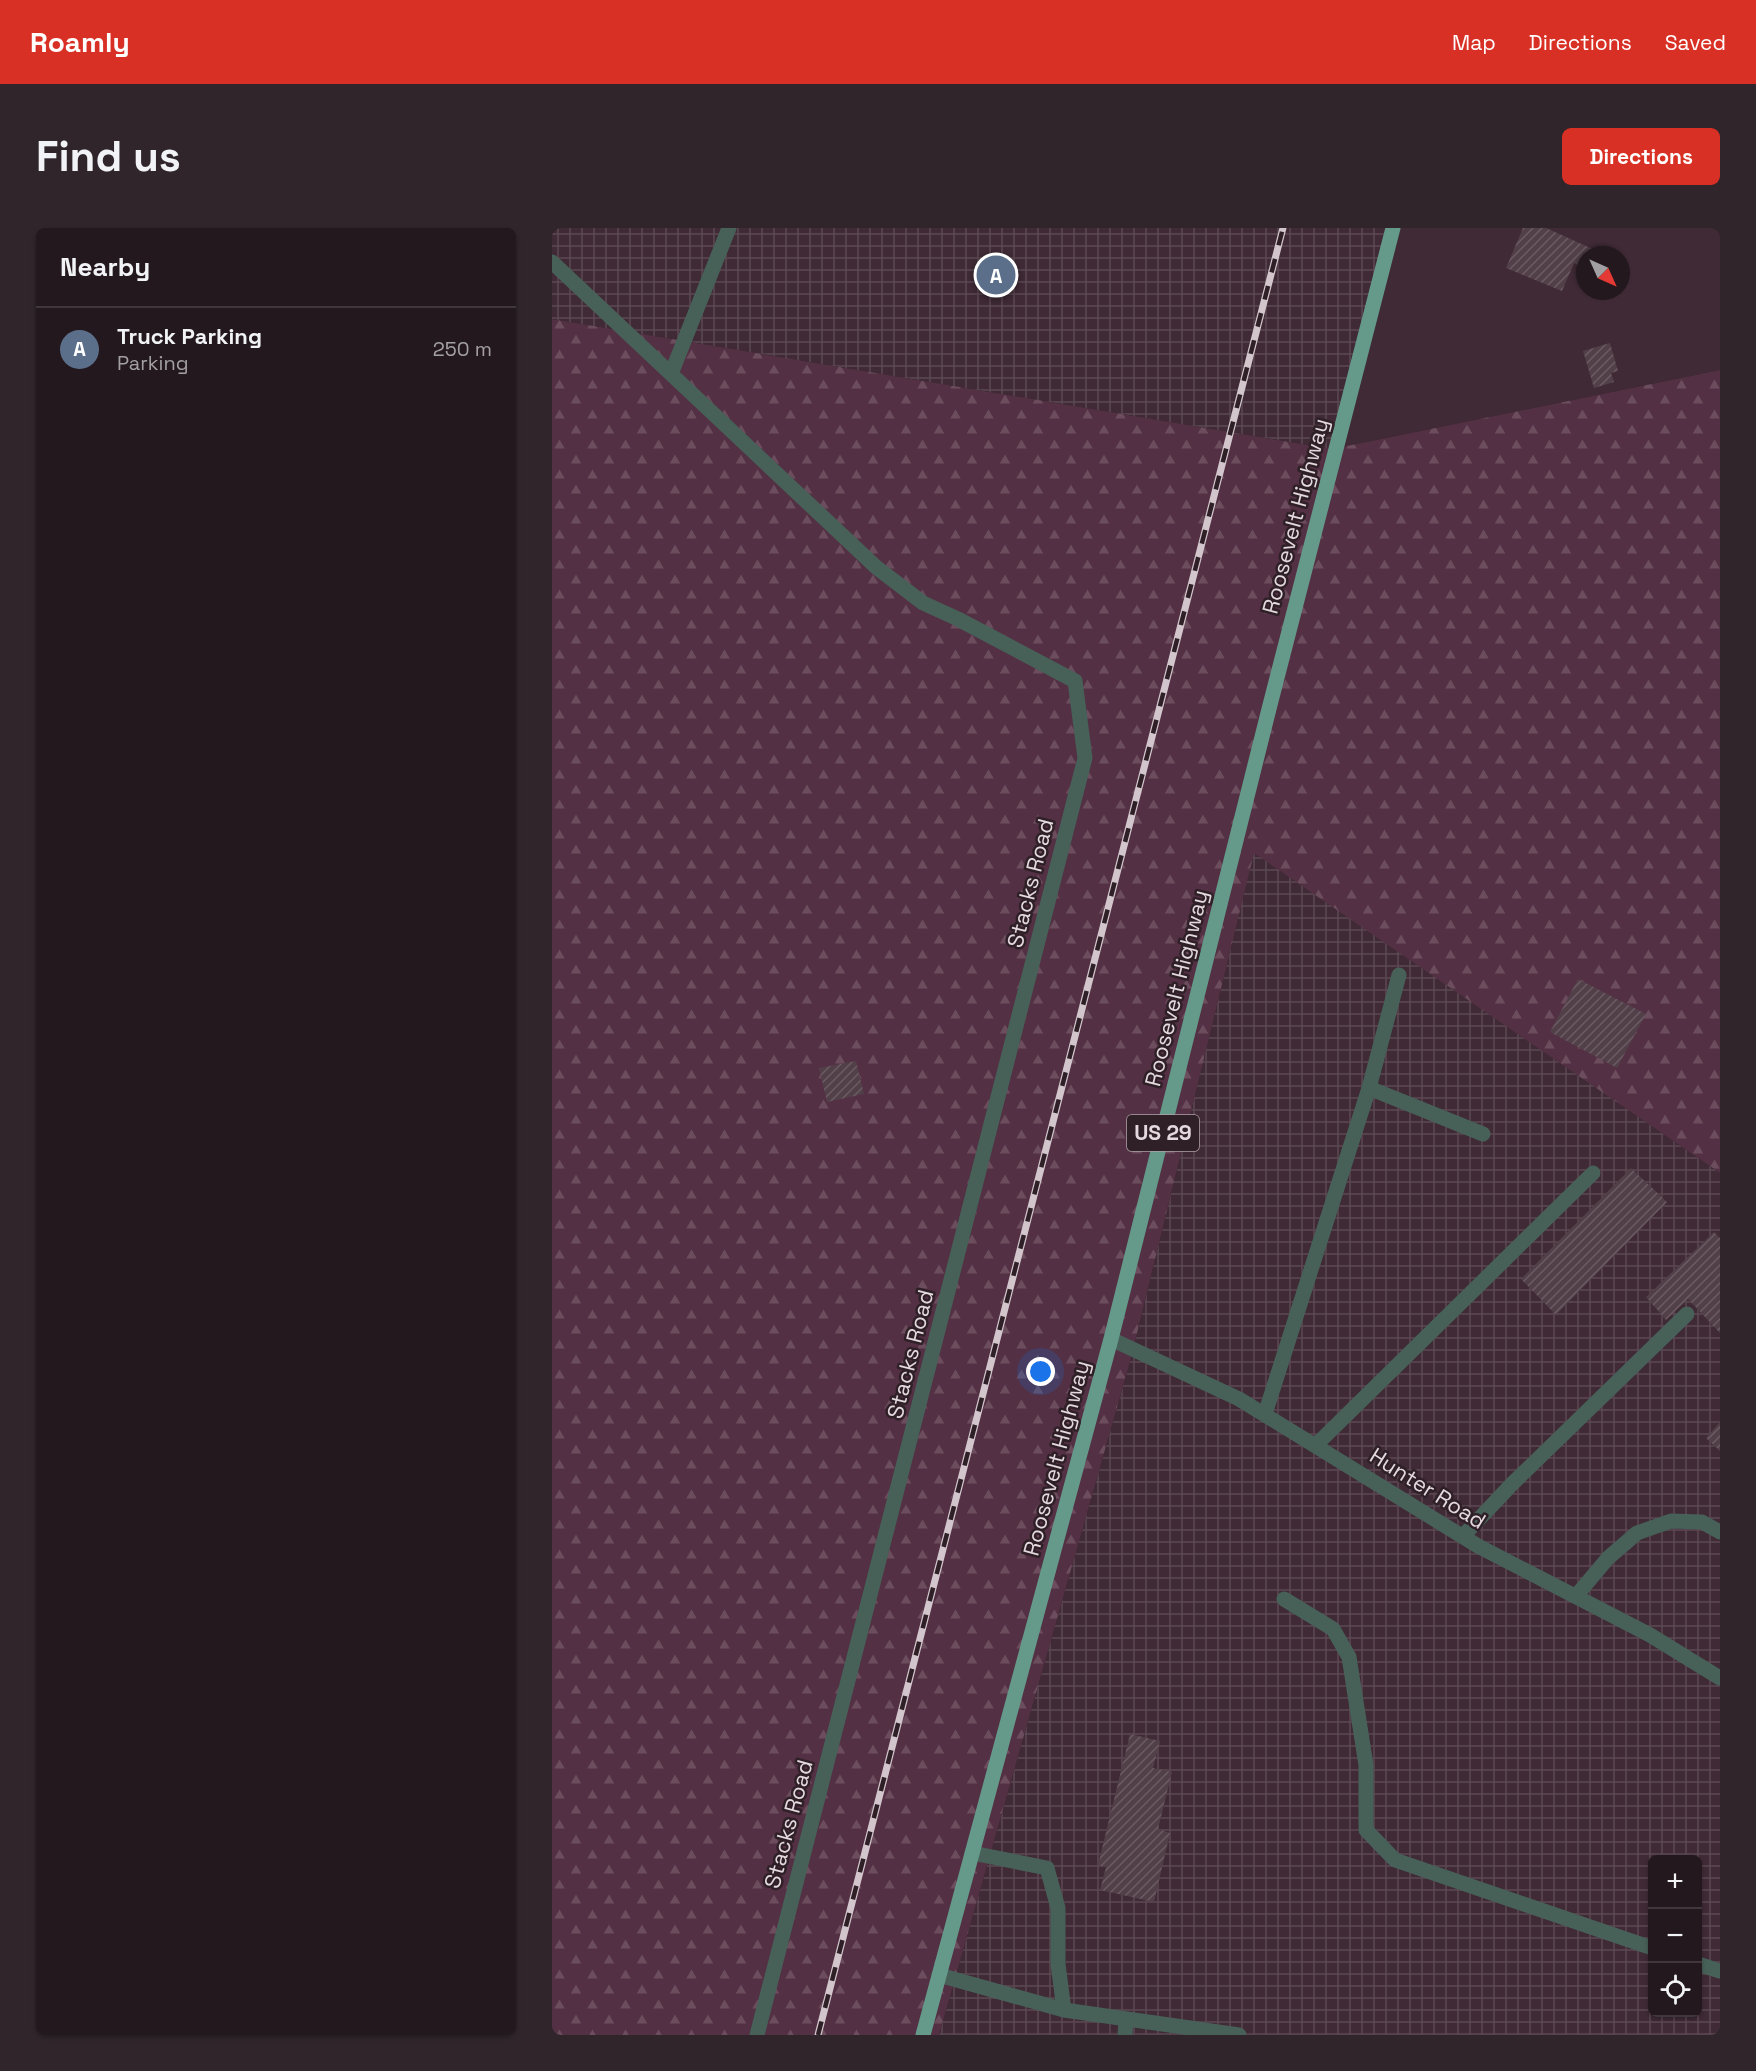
<!DOCTYPE html>
<html lang="en">
<head>
<meta charset="utf-8">
<style>
  body { margin:0; font-family:"Space Grotesk",sans-serif; background:#2f252b; color:#f1f3f6 }
  .controls { position:absolute; right:18px; bottom:18px; display:grid; overflow:hidden; border-radius:9px; box-shadow:0 2px 4px #0004 }
  .controls button { width:54px; height:54px; display:grid; place-items:center; padding:0; border:0; border-bottom:2px solid #40373c; background:#23181e; color:#f1f3f6; font:30px sans-serif }
  .compass { position:absolute; left:1024px; top:18px; width:54px; height:54px; border-radius:50%; background:#23181e; box-shadow:0 2px 4px #0004; rotate:135deg }
  .you { position:absolute; left:489px; top:1144px; width:21px; height:21px; margin:-15px; border:4px solid #fff; border-radius:50%; background:#1a73e8; box-shadow:0 0 0 9px #1a73e833 }
  .badge { display:grid; place-items:center; width:39px; height:39px; border-radius:50%; background:#d93025; color:#fff; font-size:20px; font-weight:700 }
  .pin { position:absolute; translate:-50% -50%; border:3px solid #fff; box-shadow:0 2px 6px #0006 }
  .list { margin:0; padding:0; list-style:none }
  h2 { display:flex; justify-content:space-between; align-items:center; height:78px; margin:0; padding:0 24px; font-size:26px }
  h2 small { font-size:20px; font-weight:400; color:#a3a0a4 }
  .list li { display:grid; grid-template-columns:39px 1fr auto; gap:18px; align-items:center; box-sizing:border-box; height:84px; padding:0 24px; border-top:2px solid #40373c }
  .list b { display:block; font-size:22px; white-space:nowrap }
  .list p { margin:0; font-size:20px; white-space:nowrap; color:#a3a0a4 }
  .list em { font-size:20px; font-style:normal; color:#a3a0a4 }
  .icon { flex:none; width:33px; height:33px; fill:none; stroke:currentColor; stroke-width:2; stroke-linecap:round; stroke-linejoin:round }
  .map { position:relative; flex:none; width:1168px; height:1807px; overflow:hidden; border-radius:9px }
  header { display:flex; align-items:center; gap:36px; box-sizing:border-box; height:84px; padding:0 30px; background:#d93025; color:#fff }
  header strong { font-size:28px }
  nav { display:flex; gap:33px; margin-inline-start:auto; font-size:21px }
  .intro { display:flex; align-items:center; justify-content:space-between; box-sizing:border-box; height:144px; padding:0 36px }
  h1 { margin:0; font-size:42px }
  .button { padding:15px 27px; border-radius:9px; background:#d93025; color:#fff; font-size:21px; font-weight:700 }
  main { display:flex; gap:36px; padding:0 36px }
  aside { flex:1; background:#23181e; border-radius:9px; box-shadow:0 2px 4px #0004 }
  .map>svg:first-child { display:block }
  .built { fill:#3f2a35; fill-rule:evenodd }
  .industrial { fill:url(#industrial-grid); fill-rule:evenodd }
  .forest { fill:url(#forest-firs) }
  .building { fill:url(#building-hatch) }
  .lines { fill:none; stroke-linecap:round; stroke-linejoin:round }
  .minor { stroke:#476058; stroke-width:15 }
  .major { stroke:#659a8b; stroke-width:15 }
  .rail-casing { stroke:#d2c6cc; stroke-width:7 }
  .rail { stroke:#2f2028; stroke-width:4.5; stroke-dasharray:14; stroke-linecap:butt }
  .labels { text-anchor:middle; stroke-width:5; stroke-linejoin:round; paint-order:stroke }
  .shield { fill:#2f2028; stroke:#aea2a7; stroke-width:1.5 }
  .shield-label { font-size:21px; font-weight:bold; fill:#e4d9de }
  .street-label { font-size:22px; fill:#e4d9de; stroke:#2f2028 }
</style>
</head>
<body>
<header>
<strong>Roamly</strong>
<nav><a>Map</a><a>Directions</a><a>Saved</a></nav>
</header>
<div class="intro"><h1>Find us</h1><a class="button">Directions</a></div>
<main>
<aside>
<h2>Nearby<small></small></h2>
<ul class="list">
<li><span class="badge" style="background:#5c6f8a">A</span><div><b>Truck Parking</b><p>Parking</p></div><em>250 m</em></li>
</ul>
</aside>
<div class="map">
<svg width="1168" height="1807" viewBox="0 0 1168 1807">
  <defs>
    <pattern id="industrial-grid" width="8" height="8" patternUnits="userSpaceOnUse" patternTransform="scale(1.5)"><rect width="8" height="8" fill="#3f2a35"/><path d="M0 4h8M4 0v8" fill="none" stroke="#5b4852"/></pattern>
    <pattern id="forest-firs" width="22" height="20" patternUnits="userSpaceOnUse" patternTransform="scale(1.5)"><rect width="22" height="20" fill="#533043"/><path d="M5 1l3.5 6h-7zM16 11l3.5 6h-7z" fill="#6c4d5e"/></pattern>
    <pattern id="building-hatch" width="6" height="6" patternUnits="userSpaceOnUse" patternTransform="scale(1.5)"><rect width="6" height="6" fill="#524049"/><path d="M-1 1l2-2M0 6l6-6M5 7l2-2" fill="none" stroke="#6b5b63"/></pattern>
  </defs>
  <rect width="100%" height="100%" fill="#2f2028"/>
  <!-- built -->
  <path class="built" d="M836 0H1168V142L780 221ZM1033 27H1069V63H1033Z"/>
  <!-- industrial -->
  <path class="industrial" d="M0 0H836L780 221 0 91Z
    M702 624 1168 945V1807H387L579 1130ZM1100 1632H1146V1784H1100Z"/>
  <!-- forest -->
  <path class="forest" d="M0 91 780 221 1168 142V945L702 625 579 1130 387 1807H0Z"/>
  <!-- building -->
  <path class="building" d="M971 0H994L1043 22 1041 27H1033V40L1022 35 1010 63 954 40Z
    M1058 115 1066 143 1059 145 1062 154 1042 160 1031 123Z
    M1026 751 1094 786 1065 840 998 804Z
    M304 833 312 866 275 874 267 840Z
    M1079 940 1115 974 1004 1087 969 1051Z
    M1162 1004 1168 1010V1105L1136 1071 1114 1092 1094 1069Z
    M1168 1194V1223L1154 1210Z
    M578 1506 608 1513 601 1540 620 1544 606 1601 618 1605 602 1674 548 1662 554 1639 546 1637Z"/>
  <g class="lines">
    <!-- minor -->
    <path class="minor" d="M0 34 324 339 371 375 406 391 523 453 533 530 205 1807
      M119 146 177 0
      M817 860 931 906
      M559 1111 687 1171 926 1318 1098 1407 1168 1450
      M713 1186 817 860 847 747
      M764 1217 1041 945
      M911 1308 960 1256 1135 1086
      M1024 1368 1056 1330 1085 1305 1119 1293 1150 1294 1168 1304
      M732 1371 781 1401 797 1429 814 1537V1602L843 1632 1100 1720
      M420 1625 495 1640 506 1680V1736L512 1782 687 1807
      M1146 1736 1168 1743
      M387 1747 512 1782
      M573 1807 574 1791"/>
    <!-- major -->
    <path class="major" d="M371 1807 559 1111 718 477 841 0"/>
    <!-- rail casing -->
    <g class="rail-casing">
      <path id="rail" d="M266 1807 731 0"/>
    </g>
    <!-- rail -->
    <use href="#rail" class="rail"/>
  </g>
  <g class="labels">
    <!-- shield labels -->
    <rect class="shield" x="575" y="887" width="72" height="36" rx="4.5"/>
    <g class="shield-label">
      <text x="611" y="912">US 29</text>
    </g>
    <!-- street labels -->
    <g class="street-label">
      <text transform="translate(743 288) rotate(-75)" y="8">Roosevelt Highway</text>
      <text transform="translate(478 655) rotate(-76)" y="8">Stacks Road</text>
      <text transform="translate(624 760) rotate(-76)" y="8">Roosevelt Highway</text>
      <text transform="translate(358 1126) rotate(-76)" y="8">Stacks Road</text>
      <text transform="translate(504 1230) rotate(-75)" y="8">Roosevelt Highway</text>
      <text transform="translate(876 1260) rotate(32)" y="8">Hunter Road</text>
      <text transform="translate(236 1596) rotate(-75)" y="8">Stacks Road</text>
    </g>
  </g>
</svg>
<div class="controls">
<button>+</button>
<button>−</button>
<button><svg class="icon" aria-label="locate" viewBox="0 0 24 24"><circle cx="12" cy="12" r="6"/><path d="M12 2v4M12 18v4M2 12h4M18 12h4"/></svg></button>
</div>
<svg class="compass" viewBox="-18 -18 36 36"><path d="M0-13l5 13h-10z" fill="#e53935"/><path d="M0 13l5-13h-10z" fill="#a3a0a4"/></svg>
<div class="you"></div>
<div class="pin badge" style="left:444px;top:47px;background:#5c6f8a">A</div>
</div>
</main>
</body>
</html>
